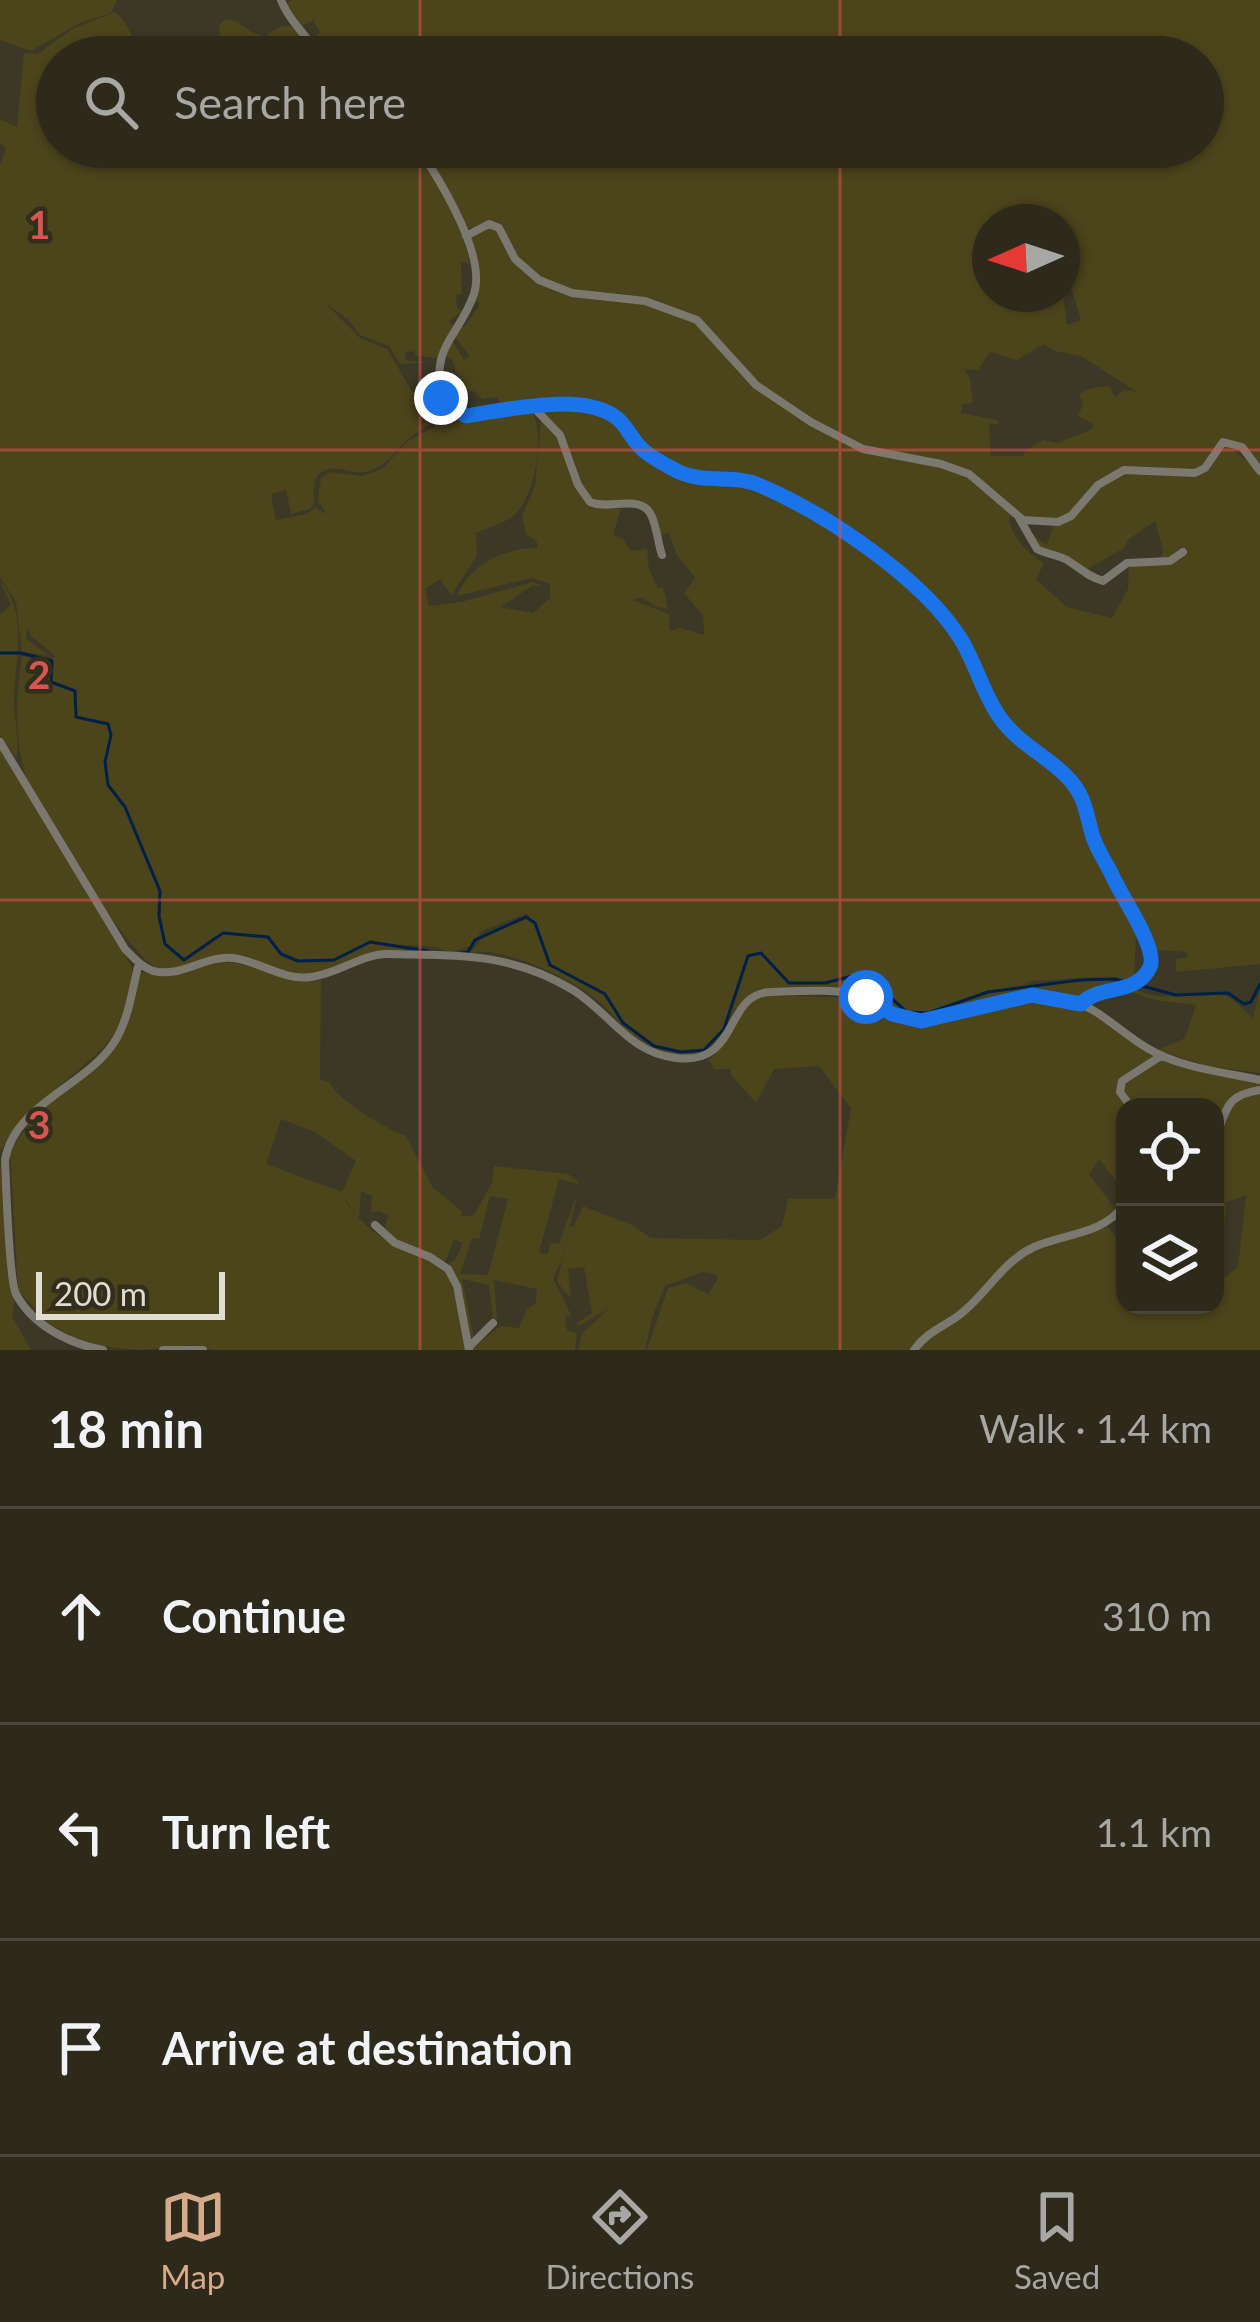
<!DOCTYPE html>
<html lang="en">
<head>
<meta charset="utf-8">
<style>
  body { margin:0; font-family:Lato,sans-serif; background:#353225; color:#f1f3f6 }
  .controls { position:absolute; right:36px; bottom:36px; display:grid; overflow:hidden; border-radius:24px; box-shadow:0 3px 9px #0004 }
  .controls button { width:108px; height:108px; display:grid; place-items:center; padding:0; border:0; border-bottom:3px solid #48463b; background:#2d2a1c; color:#f1f3f6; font:60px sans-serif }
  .compass { position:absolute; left:972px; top:204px; width:108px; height:108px; border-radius:50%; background:#2d2a1c; box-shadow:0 3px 9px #0004; rotate:267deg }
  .scale { position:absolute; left:36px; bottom:30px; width:189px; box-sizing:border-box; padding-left:12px; border:6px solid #e0ded2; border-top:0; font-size:33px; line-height:42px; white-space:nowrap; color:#e0ded2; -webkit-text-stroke:9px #322e1c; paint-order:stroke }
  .stop { position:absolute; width:36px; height:36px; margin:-27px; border:9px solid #1a73e8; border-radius:50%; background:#fff }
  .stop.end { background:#1a73e8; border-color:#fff; box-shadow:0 3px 12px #0008 }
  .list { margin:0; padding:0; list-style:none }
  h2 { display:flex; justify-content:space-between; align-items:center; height:156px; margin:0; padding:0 48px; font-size:51px }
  h2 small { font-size:39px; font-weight:400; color:#a7a7a3 }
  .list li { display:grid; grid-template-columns:78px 1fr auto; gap:36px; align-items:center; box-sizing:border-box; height:216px; padding:0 48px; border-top:3px solid #48463b }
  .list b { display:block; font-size:45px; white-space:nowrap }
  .list em { font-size:39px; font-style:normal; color:#a7a7a3 }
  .icon { flex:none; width:66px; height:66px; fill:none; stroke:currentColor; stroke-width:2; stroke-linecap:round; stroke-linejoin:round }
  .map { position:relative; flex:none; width:1260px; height:1350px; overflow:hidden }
  .search { position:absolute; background:#2d2a1c; box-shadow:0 3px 9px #0004; left:36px; right:36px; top:36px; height:132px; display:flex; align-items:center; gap:30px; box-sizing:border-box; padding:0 42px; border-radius:66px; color:#a7a7a3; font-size:45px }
  .sheet { height:804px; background:#2d2a1c }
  nav { display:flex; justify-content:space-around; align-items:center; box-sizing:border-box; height:168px; border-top:3px solid #48463b; background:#2d2a1c; font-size:33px; color:#a7a7a3 }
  nav a { display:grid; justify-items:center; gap:6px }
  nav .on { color:#d6ab8b }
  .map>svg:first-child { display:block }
  .green { fill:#4c441b; fill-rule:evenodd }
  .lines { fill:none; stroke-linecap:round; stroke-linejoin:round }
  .stream { stroke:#002147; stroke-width:3 }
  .minor { stroke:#7a786f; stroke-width:8 }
  .route { stroke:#1a73e8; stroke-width:15 }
  .grid { fill:none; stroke:#d85652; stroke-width:3; stroke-opacity:0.55 }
  .grid-label { font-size:39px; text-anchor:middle; font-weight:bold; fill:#d85652; stroke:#322e1c; stroke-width:9; stroke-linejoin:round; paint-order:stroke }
</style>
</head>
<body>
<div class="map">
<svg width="1260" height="1350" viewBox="0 0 1260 1350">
  <rect width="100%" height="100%" fill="#3c3826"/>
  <!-- green -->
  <path class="green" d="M0 0H117L111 13 80 23 31 51 0 40Z
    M292 0H1260V468L1229 440H1223L1198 470 1119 471 1093 487 1077 508 1061 520 1009 517C1010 534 1027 554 1044 563L1036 579 1067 607 1112 618 1128 589 1129 564 1160 563 1163 550 1155 521 1129 539 1124 548 1089 568 1085 574 1067 559 1038 549 1030 534 1047 545 1053 526C1082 516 1089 485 1118 474 1145 465 1179 485 1202 471 1214 465 1213 451 1225 443L1260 472V964L1176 972V959L1187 957V952L1156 950C1131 914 1113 876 1095 838 1090 827 1092 814 1087 802 1070 767 1034 757 1009 728 987 702 981 667 964 638 933 588 856 533 804 505 787 496 765 481 746 478 718 474 703 481 675 468 649 456 640 438 622 420 591 389 534 406 501 408L498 397 482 399 474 391 465 393 452 360 443 355 452 340 464 360 470 356 453 335 459 323 464 327 479 307 478 301 472 302 478 278 469 241 474 232 487 226C508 233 511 260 528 275 559 300 600 295 637 302 649 304 662 311 671 312L644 299 560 288 529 273 499 226 489 222 464 230 448 190 420 147H995L998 156H1016V147H1203V57H445L432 44 423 52 427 57 416 53 404 57H349L344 52 339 57H324L312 39 320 32 313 20 302 26 286 4ZM1020 215 1037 222H1062V257L1081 320 1067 325 1062 290V294H990V222H1014ZM1044 344 1055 351 1081 356 1137 392 1125 390 1115 397 1110 387C1103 385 1086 388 1079 395L1083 404 1078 416 1093 424 1092 429 1058 443 1043 440 1025 451 1023 456H991L989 424H998L997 420 961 413 963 404 973 403 970 379 964 369 978 370 990 352 1017 360Z
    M115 12C130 23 132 43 146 57H57V147H416C439 183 461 220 470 264L461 262 462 294 456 295 457 309 463 310 448 322 453 325 438 357 434 358 415 355V351L404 353 407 361 433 362 400 364 389 346 360 335 349 320 325 303 360 338 387 349 419 403 431 399 427 406 439 408 441 402 460 418C402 420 398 469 363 472 349 474 330 461 318 475 312 483 314 494 314 503L310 509 291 514 286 490 271 494 276 520 306 514 315 508 327 514 318 501 321 478 329 472 362 476 382 469 408 441 445 421 532 411C545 435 536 489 518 511 510 522 489 527 476 533L477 556 451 595 440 579 425 589 429 606 461 602 533 582 545 587 533 585 501 607 533 613 550 598V584L532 578 457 596C470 564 504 548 537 548V542L526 534 522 516 535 486 541 420C549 427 557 433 562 442 581 479 568 508 621 509L613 535 622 538 631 551 647 549 649 569 658 588 663 587 668 609 656 607 642 597 632 600 669 614 670 631 680 628 704 635 703 615 684 593 695 578 677 555 669 533 660 536 654 519 643 508 602 506 586 497 567 445 543 415V407L572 406 607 415 617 421 643 452 678 473 713 483H749L802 508 854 541 936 608 960 642 996 718 1024 749 1061 772 1085 806 1092 842 1136 930 1134 982 1097 977 1031 981 1023 985 1106 980 1127 986 1072 998 1040 992 1018 994 922 1017C898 1015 886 1000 864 992 851 987 767 985 755 991 719 1008 728 1081 659 1053 628 1040 619 1019 597 1000 572 979 502 945 470 953L485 935 530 918 527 913 482 931 470 946 449 953 437 947 407 945 404 952C371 949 349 968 317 973 285 978 259 956 228 956 204 955 181 973 157 967 132 962 34 803 25 774 14 737 16 693 22 656L48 662 55 656 30 635 27 627 26 639 50 656 22 652 16 602 0 577V165L6 149 0 142V119L17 127 24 53 38 54 72 29Z
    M226 19C242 20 250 36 266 36 294 14 303 32 318 57H193L201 46 221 40 219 25Z
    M0 581C30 615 14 662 14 702 15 721 19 740 17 759L0 736V615L11 605Z
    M0 748 132 967C135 1031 99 1052 57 1088 35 1106 19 1131 0 1150Z
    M221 962C256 963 285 983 321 980L320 1080 329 1082C337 1100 386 1129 406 1136L433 1188 462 1211 461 1217 474 1215 492 1183 494 1166 568 1174 577 1180 578 1184 559 1179 539 1252 547 1255 551 1243 559 1244 578 1191 562 1260 553 1278 572 1317 567 1315 565 1319 567 1330 577 1333 575 1350H471L500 1326 519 1328 527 1309 536 1303 537 1289 494 1280 497 1319H493L489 1285 462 1279 474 1338 471 1337 449 1263 455 1260 463 1243 454 1239 445 1263C424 1251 395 1250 385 1227L388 1216 379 1211 371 1213 372 1196 361 1191 359 1219 343 1196C354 1218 380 1239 402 1249 418 1257 434 1258 448 1270L468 1350H214L192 1345 139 1350 85 1344 46 1322 18 1290 10 1149 37 1114 117 1043 141 972C172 979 191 967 221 962ZM281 1119 315 1132 356 1161 342 1192 266 1164ZM490 1196 508 1199 488 1275 460 1274 472 1238 479 1239Z
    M1132 987C1163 1008 1206 985 1230 998 1238 1003 1245 1012 1253 1018L1260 988V1073L1207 1066 1158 1050 1185 1038 1196 1005 1155 1000 1125 990Z
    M765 995 858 998 912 1025C970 1021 1028 981 1086 1010 1111 1023 1133 1043 1156 1058L1120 1081 1118 1086 1130 1107H1125V1192L1099 1159 1089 1174 1115 1209 1125 1194C1125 1210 1110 1219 1098 1227L1106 1225 1125 1247V1305H1215V1140L1231 1102 1256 1091 1234 1095 1215 1135V1107H1133L1122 1092 1121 1083 1161 1060 1260 1084 1256 1091H1260V1350H917L926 1332 913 1350H647L668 1288 686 1283 708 1294 718 1279 715 1274 703 1272 665 1286 652 1318 645 1350H578L582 1334 609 1308 579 1326 577 1323 592 1313 584 1267 568 1269 571 1299 557 1282 570 1227 574 1226 583 1206 634 1226 651 1238 760 1240 782 1226 788 1199H835L851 1108 819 1066 774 1069 756 1103 731 1075V1069H715L709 1060C732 1041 739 1003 765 995ZM1246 1195 1238 1267 1217 1284 1227 1202Z
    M0 1161 15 1299 12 1316 31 1350H0Z"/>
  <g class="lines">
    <!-- stream -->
    <path class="stream" d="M0 653H21L52 661 51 682 75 691 76 717 108 724 111 735 105 762 108 785 125 807 160 891 159 916 165 944 184 960 223 933 268 937 281 954 298 961 334 960 370 942 428 951
      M461 953 468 952 475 940 526 917 535 923 550 965 605 994 623 1023 654 1046 681 1052 704 1050 724 1029 748 956 761 953 789 983H825L852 976 875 984 907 1012 928 1013 988 992 1080 980 1115 979 1176 995 1228 993 1244 1004 1251 1002 1260 984"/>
    <!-- minor -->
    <path class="minor" d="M281 0C289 21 309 38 321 57
      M418 147C439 179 487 255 474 294 458 339 432 342 441 398L467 416C508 410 583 391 618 419 627 427 632 439 641 448 651 458 666 466 679 472 706 484 734 474 759 485 824 513 923 579 960 638 976 663 983 696 1001 720 1022 747 1048 756 1069 779 1086 797 1085 815 1093 837 1098 853 1110 869 1116 886 1125 908 1160 944 1150 967 1137 997 1099 984 1081 1004
      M466 236 489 224 499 228 515 259 539 280 572 293 645 301 697 320 756 385 811 422 863 449 941 464 969 474 1023 520 1058 522 1071 516 1098 485 1124 470 1195 473 1205 468 1223 442 1242 447 1260 471
      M537 411 560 435 578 485 590 502C610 511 642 492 652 517 657 529 658 543 662 555
      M1019 518 1037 549C1046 554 1058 555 1067 560 1081 569 1087 576 1103 581L1127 563 1170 561 1183 552
      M0 742 125 949C133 957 141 967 153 971 182 978 205 955 233 958 259 961 284 981 311 977 338 974 363 953 389 954 459 956 510 952 573 990 610 1013 629 1053 676 1058 741 1066 723 993 771 992 798 991 837 988 862 996 882 1002 896 1021 919 1021 972 1020 1015 986 1070 1000 1099 1008 1121 1033 1147 1048 1180 1068 1223 1072 1260 1080
      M1131 1107 1120 1092 1122 1081 1161 1056
      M1215 1137C1229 1108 1224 1096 1260 1090
      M375 1225 395 1243 430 1257 448 1269 457 1286 469 1350
      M470 1346 493 1323
      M103 1350C70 1344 33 1326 16 1294 9 1281 6 1181 5 1160 14 1105 85 1086 113 1044 129 1021 132 989 139 963
      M163 1350H203
      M914 1350C927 1332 941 1328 958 1316 986 1296 1001 1262 1034 1247 1066 1233 1103 1235 1125 1204"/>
  </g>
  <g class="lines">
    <!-- route -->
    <path class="route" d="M441 398 466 416C507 410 584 391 618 419 627 427 632 439 641 448 651 458 666 465 679 472 706 484 734 474 759 485 825 513 922 578 960 638 976 663 983 695 1001 719 1020 745 1048 756 1069 779 1086 797 1086 815 1093 837 1097 850 1107 864 1113 877 1122 898 1158 948 1150 967 1137 996 1099 984 1081 1004L1032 995 921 1021 892 1014 866 997"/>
  </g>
  <!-- grid -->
  <path class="grid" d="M420 0V57M840 0V57M420 147V1350M840 147V1350M0 450H1260M0 900H1260"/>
  <g class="grid-label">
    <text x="39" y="239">1</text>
    <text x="39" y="689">2</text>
    <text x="39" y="1139">3</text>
  </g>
</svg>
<div class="controls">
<button><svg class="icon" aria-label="locate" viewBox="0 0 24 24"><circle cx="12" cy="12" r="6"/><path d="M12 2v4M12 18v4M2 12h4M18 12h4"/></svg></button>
<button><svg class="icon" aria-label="layers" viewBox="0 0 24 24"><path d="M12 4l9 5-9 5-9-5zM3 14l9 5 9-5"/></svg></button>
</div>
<svg class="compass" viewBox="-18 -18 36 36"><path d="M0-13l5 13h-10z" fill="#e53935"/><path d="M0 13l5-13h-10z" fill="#a7a7a3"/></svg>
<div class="scale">200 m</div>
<div class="stop" style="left:866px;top:997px"></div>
<div class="stop end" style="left:441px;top:398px"></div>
<div class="search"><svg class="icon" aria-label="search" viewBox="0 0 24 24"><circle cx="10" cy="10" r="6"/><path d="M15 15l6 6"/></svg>Search here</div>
</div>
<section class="sheet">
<h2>18 min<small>Walk · 1.4 km</small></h2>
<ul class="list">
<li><svg class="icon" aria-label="ahead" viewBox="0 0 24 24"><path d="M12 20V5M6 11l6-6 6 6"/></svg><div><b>Continue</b></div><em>310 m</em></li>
<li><svg class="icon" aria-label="left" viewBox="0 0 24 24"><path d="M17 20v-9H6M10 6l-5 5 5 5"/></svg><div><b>Turn left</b></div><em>1.1 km</em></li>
<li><svg class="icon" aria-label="arrive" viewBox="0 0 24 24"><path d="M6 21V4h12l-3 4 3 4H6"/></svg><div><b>Arrive at destination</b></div></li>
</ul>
</section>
<nav>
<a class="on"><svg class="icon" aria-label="map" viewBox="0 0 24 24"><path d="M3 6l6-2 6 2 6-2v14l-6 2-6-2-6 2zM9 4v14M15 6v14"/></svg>Map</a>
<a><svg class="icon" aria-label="directions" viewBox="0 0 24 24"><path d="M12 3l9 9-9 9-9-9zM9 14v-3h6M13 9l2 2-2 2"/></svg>Directions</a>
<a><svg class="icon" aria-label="saved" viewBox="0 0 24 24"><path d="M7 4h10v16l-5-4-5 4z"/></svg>Saved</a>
</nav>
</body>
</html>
